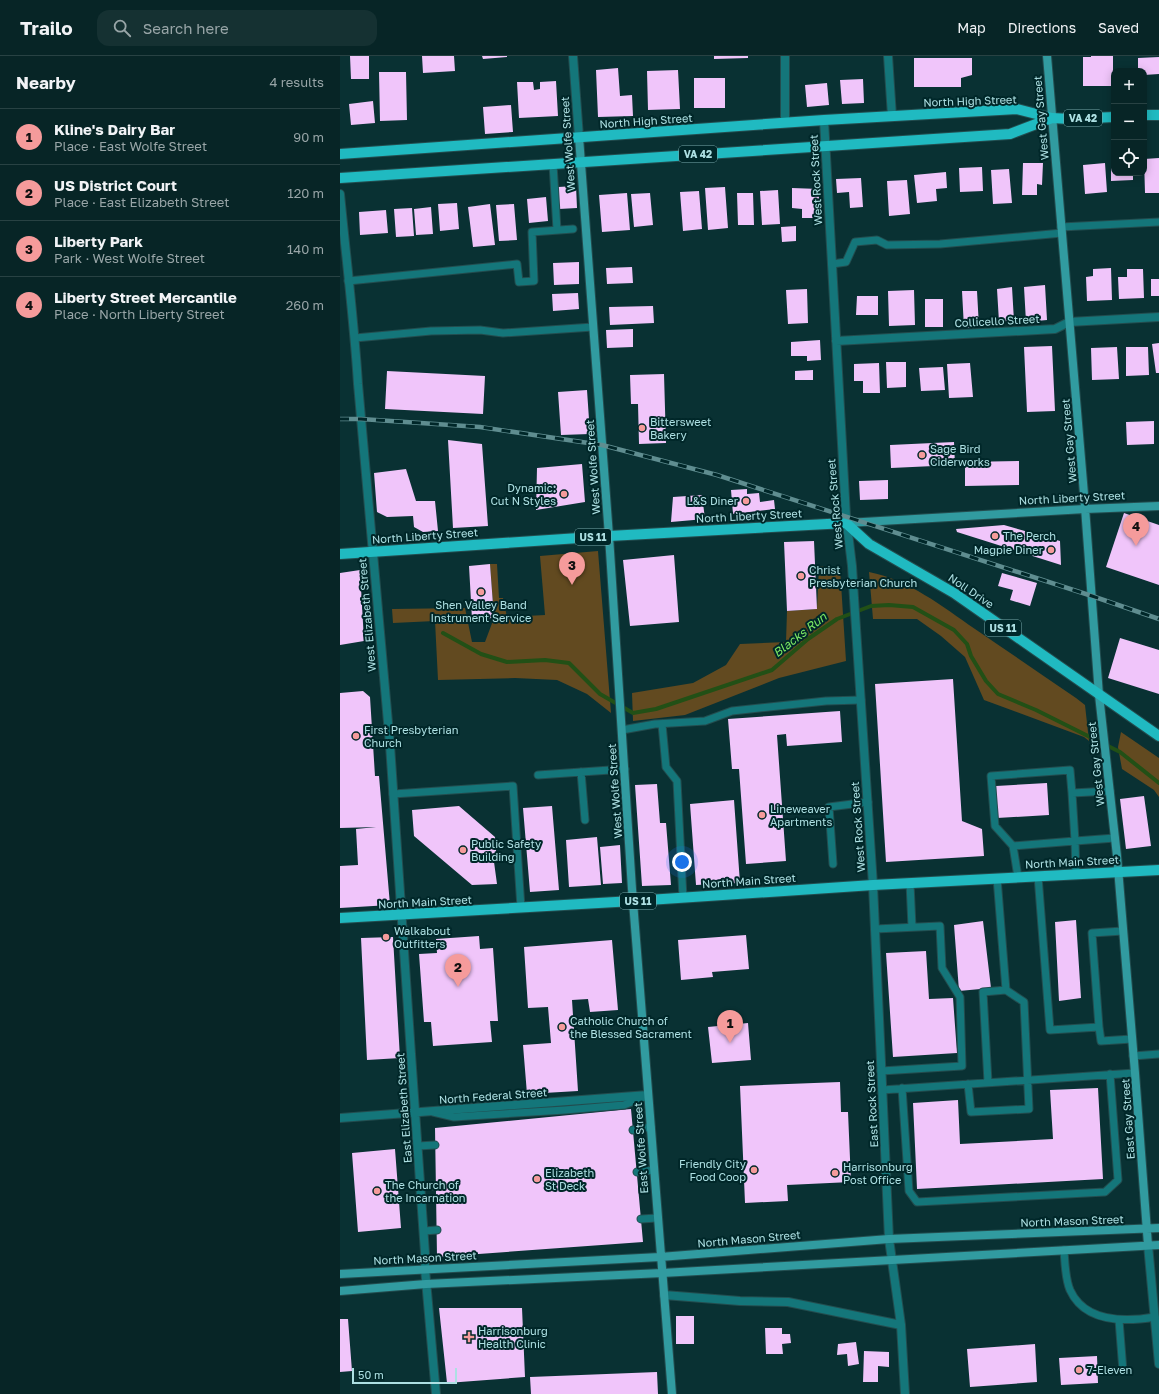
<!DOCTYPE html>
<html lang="en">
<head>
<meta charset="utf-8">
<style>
  body { margin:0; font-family:"Golos Text",sans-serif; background:#153132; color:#f1f3f6 }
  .controls { position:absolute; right:12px; top:12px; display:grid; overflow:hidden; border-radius:8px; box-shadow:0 2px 10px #0003 }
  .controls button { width:36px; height:36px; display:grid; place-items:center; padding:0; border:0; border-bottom:1px solid #284243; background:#072526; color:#f1f3f6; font:20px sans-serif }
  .scale { position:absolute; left:12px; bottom:10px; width:105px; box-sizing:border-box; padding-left:4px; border:2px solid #ade0e3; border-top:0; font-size:11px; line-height:14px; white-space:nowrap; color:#ade0e3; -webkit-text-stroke:3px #002729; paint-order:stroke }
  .you { position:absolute; left:342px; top:806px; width:14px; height:14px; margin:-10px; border:3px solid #fff; border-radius:50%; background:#1a73e8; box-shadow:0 0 0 6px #1a73e833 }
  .badge { display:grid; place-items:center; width:26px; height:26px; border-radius:50%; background:#f59b9b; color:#111; font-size:13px; font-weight:700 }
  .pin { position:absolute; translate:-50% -33px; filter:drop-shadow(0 1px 2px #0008) }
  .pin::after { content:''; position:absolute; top:21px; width:14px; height:12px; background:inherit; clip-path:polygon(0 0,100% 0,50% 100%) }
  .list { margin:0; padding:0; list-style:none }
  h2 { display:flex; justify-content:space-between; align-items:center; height:52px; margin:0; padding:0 16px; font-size:17px }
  h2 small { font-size:13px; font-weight:400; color:#98a5a7 }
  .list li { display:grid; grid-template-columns:26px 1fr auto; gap:12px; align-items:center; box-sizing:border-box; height:56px; padding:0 16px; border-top:1px solid #284243 }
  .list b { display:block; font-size:15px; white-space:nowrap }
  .list p { margin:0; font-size:13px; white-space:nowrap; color:#98a5a7 }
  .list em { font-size:13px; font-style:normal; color:#98a5a7 }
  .icon { flex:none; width:22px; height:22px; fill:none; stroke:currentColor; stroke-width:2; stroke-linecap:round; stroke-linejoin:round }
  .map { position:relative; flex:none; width:819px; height:1338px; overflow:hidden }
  header { display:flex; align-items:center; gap:24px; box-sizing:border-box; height:56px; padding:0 20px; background:#072526; border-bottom:1px solid #284243 }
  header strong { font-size:19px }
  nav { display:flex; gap:22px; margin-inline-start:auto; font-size:14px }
  .search { width:280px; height:36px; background:#153132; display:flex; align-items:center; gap:10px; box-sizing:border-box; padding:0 14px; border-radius:12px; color:#98a5a7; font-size:15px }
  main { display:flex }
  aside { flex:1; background:#072526 }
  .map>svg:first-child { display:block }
  .green { fill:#624a20 }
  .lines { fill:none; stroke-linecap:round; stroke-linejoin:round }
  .stream { stroke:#225016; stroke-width:4 }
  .building { fill:#f0c5fa }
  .lane-casing { stroke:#234d4f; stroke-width:9 }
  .street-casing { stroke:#234d4f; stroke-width:10 }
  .secondary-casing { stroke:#234d4f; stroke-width:10 }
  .primary-casing { stroke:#234d4f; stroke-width:12 }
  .lane { stroke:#14767a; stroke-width:7 }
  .street { stroke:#14767a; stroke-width:8 }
  .secondary { stroke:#319ba0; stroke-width:8 }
  .primary { stroke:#20bac1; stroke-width:10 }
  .rail-casing { stroke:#5f8d90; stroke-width:4.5 }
  .rail { stroke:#002729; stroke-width:3; stroke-dasharray:9; stroke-linecap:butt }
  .poi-dot { fill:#f59b9b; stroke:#002729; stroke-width:1.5 }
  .labels { text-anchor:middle; stroke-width:4; stroke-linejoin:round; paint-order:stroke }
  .shield { fill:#002729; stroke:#79a8ab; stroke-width:1 }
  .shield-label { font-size:10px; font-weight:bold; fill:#ade0e3 }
  .street-label { font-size:11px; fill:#ade0e3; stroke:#002729 }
  .poi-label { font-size:11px; fill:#ade0e3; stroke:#002729; text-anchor:start }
  .water-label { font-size:12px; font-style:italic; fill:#7dea64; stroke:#002729 }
</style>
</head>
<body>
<header>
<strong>Trailo</strong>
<div class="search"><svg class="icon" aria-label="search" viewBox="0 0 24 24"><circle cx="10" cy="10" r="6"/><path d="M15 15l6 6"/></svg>Search here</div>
<nav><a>Map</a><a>Directions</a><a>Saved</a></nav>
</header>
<main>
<aside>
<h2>Nearby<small>4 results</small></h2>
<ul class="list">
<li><span class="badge">1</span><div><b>Kline's Dairy Bar</b><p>Place · East Wolfe Street</p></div><em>90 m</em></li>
<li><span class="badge">2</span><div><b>US District Court</b><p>Place · East Elizabeth Street</p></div><em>120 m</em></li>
<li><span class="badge">3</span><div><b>Liberty Park</b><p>Park · West Wolfe Street</p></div><em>140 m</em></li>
<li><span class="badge">4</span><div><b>Liberty Street Mercantile</b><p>Place · North Liberty Street</p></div><em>260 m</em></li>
</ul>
</aside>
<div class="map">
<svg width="819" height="1338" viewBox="0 0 819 1338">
  <rect width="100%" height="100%" fill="#093133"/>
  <!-- green -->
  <path class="green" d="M258 495 271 657 247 638 217 624 175 622 98 624 95 565 53 567 52 553 125 552 132 586H145L154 562 150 508H157L159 542H163L167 561 205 559 200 500Z
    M479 510 500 512 506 605 439 622 345 659 293 665 292 637 353 627 386 609 400 588 446 586 447 555 477 553Z
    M529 516C569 524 602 550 635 573 669 596 702 619 736 642L745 649 749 685 744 681 644 644 625 601 601 580 577 563H533Z
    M781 676 819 702V741L814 734 782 713 778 691Z"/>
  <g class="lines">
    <!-- stream -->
    <path class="stream" d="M103 577 141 598 167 606 205 604 229 607 260 638 293 657 316 653 432 614 468 583 497 563 531 550 549 549 573 551 614 574 627 588 631 600 646 625 658 638 696 654 780 696 819 727"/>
  </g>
  <!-- building -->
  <path class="building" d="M10 0H29V23H11Z
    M82 0H114L115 15 83 17Z
    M142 0H167V1L143 3Z
    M374 0H408V2L374 3Z
    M751 0H773V30H743V1H751Z
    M819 1V18L804 19V15H798V2Z
    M574 2H632V19L621 22V31H574Z
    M278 12 280 40 292 39 293 60 258 61 256 14Z
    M338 14 340 53 308 54 307 15Z
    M39 16H66L67 64 40 65Z
    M354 22H385V52H354Z
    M523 23 524 47 502 48 500 24Z
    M216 25 218 60 179 62 177 26H193L194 34 200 33V26Z
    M487 27 489 49 467 51 465 29Z
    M33 45 35 67 11 69 9 48Z
    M171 49 173 76 145 78 143 51Z
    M819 102V137H805L804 103Z
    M683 107H703L702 129 697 128V139H682Z
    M765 107 767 136 745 138 743 109Z
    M771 108H774V117H793V124L771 125Z
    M642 111 643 135 620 136 619 112Z
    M669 113 672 147 653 148 651 114Z
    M606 116 607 132 596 133 597 145 577 147 574 119Z
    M521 122 523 151 510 152 509 136 497 137 496 123Z
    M567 124 570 158 549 160 547 125Z
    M236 130 237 152 219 153 218 131Z
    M385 131 388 172 368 174 365 132Z
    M452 132 479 133V162H462V153L452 152Z
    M438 134 440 168 422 169 420 135Z
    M359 135 362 173 343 175 340 136Z
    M287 137 290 174 262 176 259 139Z
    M310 137 313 169 294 171 291 138Z
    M397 137H413L414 169H398Z
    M206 141 208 165 189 167 187 143Z
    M117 147 119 173 100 175 98 148Z
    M150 148 155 189 133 191 128 151Z
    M174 148 177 184 159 185 156 149Z
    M91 151 93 178 76 179 74 153Z
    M72 152 74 180 56 181 54 153Z
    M46 154 48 177 20 179 19 156Z
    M456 170V185L442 186 441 171Z
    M239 206V228L214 229 213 207Z
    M292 211 293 227 267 228 266 212Z
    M771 212 772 244 747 245 746 221 753 220V213Z
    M787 213H803L804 242 779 243 778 221H787Z
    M811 223H819V240H811Z
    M705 229 707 264 686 266 684 231Z
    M672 231 674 265 659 266 657 233Z
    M467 233 468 267 448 268 446 234Z
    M574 234 575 269 549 270 548 235Z
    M622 235H637L639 271 624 272Z
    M238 237 239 253 213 255 212 238Z
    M517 240H538V259H516Z
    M585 243H603V271H585Z
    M313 250 314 267 270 269 269 251Z
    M293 273V291L267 292 266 274Z
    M480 284 481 304 467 305V300H451V286Z
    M819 287V317H816L812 288Z
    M712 290 715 355 687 356 684 291Z
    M777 291 779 323 752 324 751 292Z
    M786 291H808L809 319 786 320Z
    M546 306H566V331L547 332Z
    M539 307 540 337H523V325H514V308Z
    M630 307 633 341 609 342 607 308Z
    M603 311 605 334 581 335 579 312Z
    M473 314V324H455V315Z
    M47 315 145 320 143 358 45 353Z
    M324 318 326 387 299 388 298 348H291L290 319Z
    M247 334 250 378 221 379 218 336Z
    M814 365V388L787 389 786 366Z
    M108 384 142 388 148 470 113 472Z
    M614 386 615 409 551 412 550 389Z
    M679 405V429L625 430V406Z
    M242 408 245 446 196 454 197 412Z
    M66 413 76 445H95L98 475 83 476 74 471 73 460 47 461 37 456 34 417Z
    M548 424V443L520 444 519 425Z
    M407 433V438L419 437 420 446 434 444 435 453 393 458 391 434Z
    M362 439 365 463 331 466 333 441Z
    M784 457 819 469V529L766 511Z
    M664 469 720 485 721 509 617 476 616 473Z
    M474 485 477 553 447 555 444 486Z
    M334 499 339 566 290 570 283 504Z
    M150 508 154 562 132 563 129 510Z
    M20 514 24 585 0 589V517Z
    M662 517 697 527 690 550 670 544 673 534 658 530Z
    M780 582 819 594V638L768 622Z
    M613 623 622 765 642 773 644 800 546 806 535 628Z
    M23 635 30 641 35 720H39L50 849 0 852V810L18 809 16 773 36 771 0 772V637Z
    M500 655 502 686 447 690 446 678 437 679 446 805 406 808 399 713H392L388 663Z
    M707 727 709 759 657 762 656 730Z
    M317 728 320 767H326L331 829 302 830 295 729Z
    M804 740 811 790 786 793 780 743Z
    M394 744 400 827 356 829 350 748Z
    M119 750 155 781 157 807 154 806 157 828 132 829 74 780 72 754Z
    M212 750 219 834 190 836 183 752Z
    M257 781 261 829 229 831 226 784Z
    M280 789 282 827 263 828 260 791Z
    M736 864 741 942 719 945 715 866Z
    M643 865 651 932 619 935 614 869Z
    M406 879 409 913 372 916 373 921 341 924 338 884Z
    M139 880 140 893 153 892 158 965H150L152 986 93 990 91 966H84L79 898 97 897 96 883Z
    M53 881 60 1002 27 1004 21 882Z
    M272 884 278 954 250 956 248 943 232 944 238 1035 187 1038 183 989 211 987 208 951 188 952 184 891Z
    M586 895 589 943 613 942 617 997 553 1001 546 897Z
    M408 967 411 1004 372 1007 368 971Z
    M500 1026 501 1056H508L511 1126 447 1129 448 1145 405 1147 400 1030Z
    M758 1032 763 1123 577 1133 573 1047 618 1044 620 1088 713 1083 710 1034Z
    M291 1053 303 1186 97 1201 95 1072Z
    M55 1093 61 1172 18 1176 12 1097Z
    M99 1252H182L185 1321 107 1327Z
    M336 1260H354V1288H336Z
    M0 1263H8L12 1315 0 1316Z
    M425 1272H442V1278H450L451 1287 442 1288 443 1298H426Z
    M516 1286 519 1308 508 1310 507 1298 497 1299 498 1288Z
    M695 1288 697 1326 630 1331 627 1293Z
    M524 1295 549 1296V1311L538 1310V1326H523Z
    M757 1300 758 1327 721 1329 719 1302Z
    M317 1316 318 1338H191L190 1321Z"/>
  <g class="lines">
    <!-- lane casing -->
    <g class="lane-casing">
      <path id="lane" d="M213 108 217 174
        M721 171 819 166
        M492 208 506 206 515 186 537 184 547 189 600 188 722 177
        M8 225 177 208 179 226 194 225 192 176 233 173
        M15 282 91 275 140 274 163 277 253 271
        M322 668 326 711 337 725 343 842
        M282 674 315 668 365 665 392 655 486 645 521 644
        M241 716 245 764
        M198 719 285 713
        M770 735 732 737 735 785 775 782
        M53 738 173 730 181 852
        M673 790 655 770 651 720 730 714 732 737
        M493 808 489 751 528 746
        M698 820 710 974 759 971 752 877 783 875
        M678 821 673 790 735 785 736 818
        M570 827 572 871
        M535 873 600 870 602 912 620 941 622 1010 541 1015
        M759 971 761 985 792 983
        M793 1000 819 998
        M648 1026 643 936 666 934
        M628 1028 631 1056 689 1053 684 946 666 934 657 822
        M562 1032 569 1135 577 1146 765 1136 778 1124 770 1018
        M542 1034 795 1017
        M93 1056 114 1061 225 1054 284 1049 304 1041
        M293 1074 311 1071
        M78 1090 95 1089
        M297 1116 314 1114
        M81 1130H96
        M301 1163 317 1162
        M84 1175 97 1174
        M724 1194C725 1207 725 1222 730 1234 745 1267 785 1266 815 1261
        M779 1264 783 1315"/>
    </g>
    <!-- street casing -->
    <g class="street-casing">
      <path id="street" d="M233 0 239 81
        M445 0V67
        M548 0 552 60
        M484 64 506 460 512 510 514 542 533 829 549 1183 561 1269 565 1338
        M0 138C6 201 14 264 18 328L50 689 71 998 85 1197V1213L96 1338
        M496 285 715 273 729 266 819 261
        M0 1062 308 1039
        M808 1189 819 1308
        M324 1239 400 1245 448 1246 561 1269"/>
    </g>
    <!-- secondary casing -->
    <g class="secondary-casing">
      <path id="secondary" d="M707 0 744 438 759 639 777 800 795 1017 808 1189
        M239 81 269 480 292 833 332 1338
        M506 467 745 453 819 450
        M0 1218 320 1201 549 1183 819 1172
        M0 1235 86 1228 322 1217 819 1189"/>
    </g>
    <!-- primary casing -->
    <g class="primary-casing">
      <path id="primary" d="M804 59H819
        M0 98 484 64 677 53 712 62 730 63 774 61
        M0 122 670 78 712 62
        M0 498 269 480 506 467 529 488 614 537 819 680
        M0 862 293 845 533 829 819 814"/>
    </g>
    <!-- lane -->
    <use href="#lane" class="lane"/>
    <!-- street -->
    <use href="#street" class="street"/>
    <!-- secondary -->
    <use href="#secondary" class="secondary"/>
    <!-- primary -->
    <use href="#primary" class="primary"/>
    <!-- rail casing -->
    <g class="rail-casing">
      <path id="rail" d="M0 363H21L140 371 262 389 377 419 752 540 819 563"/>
    </g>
    <!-- rail -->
    <use href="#rail" class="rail"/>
  </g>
  <!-- markers -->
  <g class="poi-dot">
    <circle cx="302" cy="372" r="4"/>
    <circle cx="582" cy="399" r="4"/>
    <circle cx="224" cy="438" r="4"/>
    <circle cx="406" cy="445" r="4"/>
    <circle cx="655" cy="480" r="4"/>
    <circle cx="711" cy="494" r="4"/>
    <circle cx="461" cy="520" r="4"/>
    <circle cx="141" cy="536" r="4"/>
    <circle cx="16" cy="680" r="4"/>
    <circle cx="422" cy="759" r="4"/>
    <circle cx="123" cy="794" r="4"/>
    <circle cx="46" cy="881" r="4"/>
    <circle cx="222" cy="971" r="4"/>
    <circle cx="414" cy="1114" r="4"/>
    <circle cx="495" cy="1117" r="4"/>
    <circle cx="197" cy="1123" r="4"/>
    <circle cx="37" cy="1135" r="4"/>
    <path d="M127 1275h4v4h4v4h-4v4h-4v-4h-4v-4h4z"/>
    <circle cx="739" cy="1314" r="4"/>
  </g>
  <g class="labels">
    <!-- shield labels -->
    <g class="shield">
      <rect x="724" y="54" width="38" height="16" rx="3"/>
      <rect x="339" y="90" width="38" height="16" rx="3"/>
      <rect x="235" y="473" width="36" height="16" rx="3"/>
      <rect x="645" y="564" width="36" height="16" rx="3"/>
      <rect x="280" y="837" width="36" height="16" rx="3"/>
    </g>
    <g class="shield-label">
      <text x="743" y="66">VA 42</text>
      <text x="358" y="102">VA 42</text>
      <text x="253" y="485">US 11</text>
      <text x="663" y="576">US 11</text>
      <text x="298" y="849">US 11</text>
    </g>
    <!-- street labels -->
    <g class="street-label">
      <text transform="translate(630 45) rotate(-2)" y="4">North High Street</text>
      <text transform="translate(701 62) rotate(-95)" y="4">West Gay Street</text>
      <text transform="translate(306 65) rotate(-4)" y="4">North High Street</text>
      <text transform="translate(228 88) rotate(-94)" y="4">West Wolfe Street</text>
      <text transform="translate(476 124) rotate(-93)" y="4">West Rock Street</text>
      <text transform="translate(657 265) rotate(-3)" y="4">Collicello Street</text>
      <text transform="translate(729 385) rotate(-95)" y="4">West Gay Street</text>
      <text transform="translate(253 411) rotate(-94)" y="4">West Wolfe Street</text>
      <text transform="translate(732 442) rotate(-3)" y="4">North Liberty Street</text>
      <text transform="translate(495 448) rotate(-95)" y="4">West Rock Street</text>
      <text transform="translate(409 460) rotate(-3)" y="4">North Liberty Street</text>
      <text transform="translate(85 480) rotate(-4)" y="4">North Liberty Street</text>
      <text transform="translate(631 535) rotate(34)" y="4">Noll Drive</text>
      <text transform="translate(27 559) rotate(-95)" y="4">West Elizabeth Street</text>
      <text transform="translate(756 708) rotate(-96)" y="4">West Gay Street</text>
      <text transform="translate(275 735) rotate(-94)" y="4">West Wolfe Street</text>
      <text transform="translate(518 771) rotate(-94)" y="4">West Rock Street</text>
      <text transform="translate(732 806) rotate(-3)" y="4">North Main Street</text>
      <text transform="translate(409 825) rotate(-4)" y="4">North Main Street</text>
      <text transform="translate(85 846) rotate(-3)" y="4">North Main Street</text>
      <text transform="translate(153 1040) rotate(-4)" y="4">North Federal Street</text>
      <text transform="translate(532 1048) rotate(-93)" y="4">East Rock Street</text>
      <text transform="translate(64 1052) rotate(-94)" y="4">East Elizabeth Street</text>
      <text transform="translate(788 1063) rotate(-94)" y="4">East Gay Street</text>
      <text transform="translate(301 1092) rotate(-94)" y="4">East Wolfe Street</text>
      <text transform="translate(732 1165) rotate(-2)" y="4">North Mason Street</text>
      <text transform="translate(409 1183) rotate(-5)" y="4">North Mason Street</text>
      <text transform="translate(85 1202) rotate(-3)" y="4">North Mason Street</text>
    </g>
    <!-- poi labels -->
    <g class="poi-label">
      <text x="310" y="370">Bittersweet<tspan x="310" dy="13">Bakery</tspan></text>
      <text x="590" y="397">Sage Bird<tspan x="590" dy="13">Ciderworks</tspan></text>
      <text x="216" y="436" text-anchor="end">Dynamic:<tspan x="216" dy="13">Cut N Styles</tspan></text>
      <text x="398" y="449" text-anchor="end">L&amp;S Diner</text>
      <text x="663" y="484">The Perch</text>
      <text x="703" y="498" text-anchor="end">Magpie Diner</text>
      <text x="469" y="518">Christ<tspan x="469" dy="13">Presbyterian Church</tspan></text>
      <text x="141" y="553" text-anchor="middle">Shen Valley Band<tspan x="141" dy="13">Instrument Service</tspan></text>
      <text x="24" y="678">First Presbyterian<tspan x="24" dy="13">Church</tspan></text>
      <text x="430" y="757">Lineweaver<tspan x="430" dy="13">Apartments</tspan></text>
      <text x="131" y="792">Public Safety<tspan x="131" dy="13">Building</tspan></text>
      <text x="54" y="879">Walkabout<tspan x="54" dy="13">Outfitters</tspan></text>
      <text x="230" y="969">Catholic Church of<tspan x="230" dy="13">the Blessed Sacrament</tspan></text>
      <text x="406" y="1112" text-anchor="end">Friendly City<tspan x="406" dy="13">Food Coop</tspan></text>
      <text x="503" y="1115">Harrisonburg<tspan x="503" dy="13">Post Office</tspan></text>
      <text x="205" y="1121">Elizabeth<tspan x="205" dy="13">St Deck</tspan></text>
      <text x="45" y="1133">The Church of<tspan x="45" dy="13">the Incarnation</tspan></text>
      <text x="138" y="1279">Harrisonburg<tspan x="138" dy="13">Health Clinic</tspan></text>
      <text x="747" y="1318">7-Eleven</text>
    </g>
    <!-- water labels -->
    <g class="water-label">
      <text transform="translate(460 579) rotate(-38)" y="4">Blacks Run</text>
    </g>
  </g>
</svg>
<div class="controls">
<button>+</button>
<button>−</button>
<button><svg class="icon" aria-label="locate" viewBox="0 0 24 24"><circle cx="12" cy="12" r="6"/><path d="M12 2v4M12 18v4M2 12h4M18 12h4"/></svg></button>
</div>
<div class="scale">50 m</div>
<div class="you"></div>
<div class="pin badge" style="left:390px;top:987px">1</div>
<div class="pin badge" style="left:118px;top:931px">2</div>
<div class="pin badge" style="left:232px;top:529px">3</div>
<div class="pin badge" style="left:796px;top:490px">4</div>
</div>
</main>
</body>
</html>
